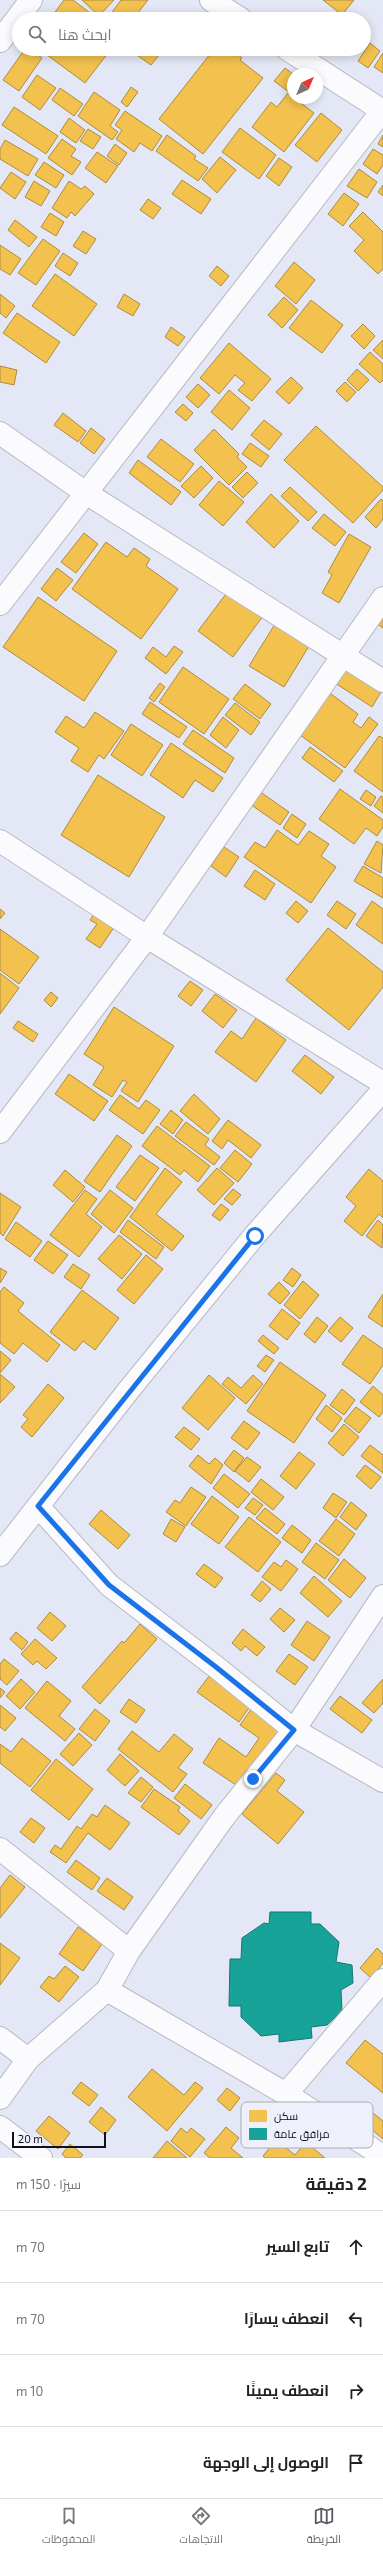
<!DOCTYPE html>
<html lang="ar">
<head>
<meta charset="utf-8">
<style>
  body { margin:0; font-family:"Exo 2",Cairo,sans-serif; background:#f2f2f2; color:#222; direction:rtl }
  .compass { position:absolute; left:287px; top:68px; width:36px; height:36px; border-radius:50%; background:#fff; box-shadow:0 2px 10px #0003; rotate:44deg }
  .scale { position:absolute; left:12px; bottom:10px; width:94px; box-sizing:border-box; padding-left:4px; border:2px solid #0e0f18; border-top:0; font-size:11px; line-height:14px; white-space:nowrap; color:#0e0f18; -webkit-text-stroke:3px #eef0fb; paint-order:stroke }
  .stop { position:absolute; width:12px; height:12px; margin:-9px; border:3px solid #1a73e8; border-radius:50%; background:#fff }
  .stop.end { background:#1a73e8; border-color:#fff; box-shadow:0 1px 4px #0008 }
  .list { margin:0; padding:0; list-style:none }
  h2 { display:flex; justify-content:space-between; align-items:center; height:52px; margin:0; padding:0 16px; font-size:17px }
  h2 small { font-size:13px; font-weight:400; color:#767676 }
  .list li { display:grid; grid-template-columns:26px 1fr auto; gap:12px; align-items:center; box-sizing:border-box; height:72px; padding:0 16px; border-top:1px solid #e0e0e0 }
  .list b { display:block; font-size:15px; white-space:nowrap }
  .list em { font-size:13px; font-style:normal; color:#767676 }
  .icon { flex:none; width:22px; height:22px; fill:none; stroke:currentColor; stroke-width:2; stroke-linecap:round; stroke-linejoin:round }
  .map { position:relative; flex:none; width:383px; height:2158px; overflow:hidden; direction:ltr }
  .search { position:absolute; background:#fff; box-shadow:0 2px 10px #0003; left:12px; right:12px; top:12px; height:44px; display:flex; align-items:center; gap:10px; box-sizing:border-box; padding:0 14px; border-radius:22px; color:#767676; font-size:15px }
  .sheet { height:340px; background:#fff }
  nav { display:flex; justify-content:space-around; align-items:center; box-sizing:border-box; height:56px; border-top:1px solid #e0e0e0; background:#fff; font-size:11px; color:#767676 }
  nav a { display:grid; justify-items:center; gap:2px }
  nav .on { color:#595b65 }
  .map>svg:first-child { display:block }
  .homes { fill:#f2c14e; stroke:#ae8c3e }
  .public { fill:#17a398; stroke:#147772 }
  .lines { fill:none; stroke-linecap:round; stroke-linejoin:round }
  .minor-casing { stroke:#b7b9c4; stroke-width:24 }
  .minor { stroke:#fbfbfe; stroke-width:22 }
  .route { stroke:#1a73e8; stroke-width:5 }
  .key { fill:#eef0fb; stroke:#abacb7; stroke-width:1 }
  .key-label { font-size:11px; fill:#0e0f18 }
</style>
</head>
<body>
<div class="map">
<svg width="383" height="2158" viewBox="0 0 383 2158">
  <rect width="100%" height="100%" fill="#e4e7f5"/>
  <!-- homes -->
  <path class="homes" d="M64 0H73L98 19H50Z
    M82 0H114L99 16Z
    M121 0H148L133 19H107Z
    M323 0H354L342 15Z
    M370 43 380 51 368 68 358 61Z
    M25 49H30L42 58 19 91 3 80Z
    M39 49H111L85 83Z
    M128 49H149L159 55 151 65Z
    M214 49H231L242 58 240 60 263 78 203 154 159 119Z
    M341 49H354L350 55Z
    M383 53V73L374 67Z
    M285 68 293 74V95L274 81Z
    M37 75 56 88 40 110 22 97Z
    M131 87 138 92 127 107 121 102Z
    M60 88 83 104 74 116 52 100Z
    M94 92 120 110 110 126 118 132 112 140 78 116Z
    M288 93 314 113 284 152 252 127 271 102 277 107Z
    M14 107 58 136 46 154 2 125Z
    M125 111 162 136 152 151 140 143 134 152 116 139 122 130 115 125Z
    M321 113 342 130 317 162 295 145Z
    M69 118 85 130 76 143 60 132Z
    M240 128 276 155 259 179 222 152Z
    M88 129 101 137 93 149 80 141Z
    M167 135 196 156 194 159 208 168 198 181 156 151Z
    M383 135V147L378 144Z
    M62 139 76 149 71 156 81 162 72 175 48 158Z
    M5 140 38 159 28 176 0 159V149Z
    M115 144 127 153 119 165 107 156Z
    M373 149 383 155V165L377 174 363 164Z
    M97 152 118 166 106 183 85 168Z
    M220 157 236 170 217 193 202 179Z
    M279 158 292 167 279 186 266 176Z
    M44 162 64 175 56 188 35 175Z
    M359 169 377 182 367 198 347 186Z
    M11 172 26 182 15 199 0 188Z
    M182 180 211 199 201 214 172 194Z
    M34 181 50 191 41 206 25 197Z
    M69 181 81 189 85 186 94 194 75 216 71 212 67 218 52 208Z
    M383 185V196L378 192Z
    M344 193 359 204 343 226 328 214Z
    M148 199 161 208 153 219 140 210Z
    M363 212 383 232V269L378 274 354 251 364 240 349 226Z
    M50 213 64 222 56 236 41 227Z
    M15 220 37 237 29 247 8 230Z
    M83 231 96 239 86 254 73 246Z
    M43 239 60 251 36 285 18 273Z
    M0 245 21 259 10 275 0 269Z
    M63 253 78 263 70 276 55 266Z
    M294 262 315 280 296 304 275 286Z
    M217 266 229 276 221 286 209 276Z
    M55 274 97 304 74 336 32 306Z
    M0 294 15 306 6 318 0 313Z
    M124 294 140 304 133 316 117 307Z
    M284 297 298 310 282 328 268 315Z
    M311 300 343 325 322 353 289 328Z
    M17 313 60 342 46 363 3 333Z
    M363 324 375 336 364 349 351 336Z
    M171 327 185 337 178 346 165 337Z
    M383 340V359L373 350Z
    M229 343 271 379 252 401 238 390 245 383 235 375 219 394 200 378Z
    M370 352 383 364V380L380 383 359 364Z
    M0 366 17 370 14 385 0 382Z
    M357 369 369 380 358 391 347 380Z
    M291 377 303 388 289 404 276 392Z
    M345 382 356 392 347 402 336 391Z
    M198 384 210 395 198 408 186 397Z
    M229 390 250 408 232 430 211 412Z
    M183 404 193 413 186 421 175 412Z
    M63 413 86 431 78 442 54 425Z
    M264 420 282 434 269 450 251 435Z
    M316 426 383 487V490L353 523 284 460Z
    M91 428 105 439 94 454 80 443Z
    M214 429 239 454 237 457 247 467 229 485 194 450Z
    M161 439 194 464 180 482 147 457Z
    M250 443 269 456 261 467 242 454Z
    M138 460 181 492 171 505 129 473Z
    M201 466 213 478 194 498 181 486Z
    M247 472 258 483 243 498 232 487Z
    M219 481 244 502 223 526 199 505Z
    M290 487 317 512 308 521 281 496Z
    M271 494 299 521 274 548 246 522Z
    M381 499 383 501V519L376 528 365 517Z
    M324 514 346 532 335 546 312 528Z
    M84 533 98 544 76 573 61 562Z
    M349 534 371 547 339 603 322 593 332 575 328 572Z
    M106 542 127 557 134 548 150 559 146 566 178 589 141 639 72 589Z
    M57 568 73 580 56 601 41 589Z
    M229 590 263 616 233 657 198 631Z
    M38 597 117 651 84 701 3 647Z
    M383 607V628L373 621Z
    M275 624 309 646 284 687 249 666Z
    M174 646 183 652 166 674 145 658 153 647 166 657Z
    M183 667 229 699 204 734 159 702Z
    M345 669 381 692 372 707 335 683Z
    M160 683 165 687 154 702 149 698Z
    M245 684 271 704 260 719 233 699Z
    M327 691 358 714 353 722 361 728 369 717 378 724 345 768 296 732Z
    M150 702 187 727 179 738 142 714Z
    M235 703 260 722 251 735 225 715Z
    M95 712 124 731 104 759 99 755 88 772 71 761 79 748 55 732 66 716 84 728Z
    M223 717 239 730 226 748 210 735Z
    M131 724 163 745 142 776 111 755Z
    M193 730 234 758 225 773 183 744Z
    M379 736 383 738V792L354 771Z
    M171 743 223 778 213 792 195 780 183 798 150 775Z
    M310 747 343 771 334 782 302 758Z
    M98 775 165 817 129 877 61 835Z
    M340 789 383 820V827L377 836 366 828 354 844 319 819Z
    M366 790 376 797 371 806 360 799Z
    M259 791 289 812 280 825 250 804Z
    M381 796 383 797V813L374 806Z
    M292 814 306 824 297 838 283 828Z
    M277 830 298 845 309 831 329 844 321 856 336 867 311 903 244 857 255 842 265 848Z
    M377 841 383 845 381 873 364 864Z
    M224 847 239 857 226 877 211 866Z
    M363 866 383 878V898L354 881Z
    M255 870 275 884 265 900 244 886Z
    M296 901 308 911 298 923 286 913Z
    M337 901 356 914 346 929 327 915Z
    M372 901 383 909V944L356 925Z
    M0 909 5 913 0 919Z
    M97 910 117 923 100 948 86 939 97 924 90 920Z
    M328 928 383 972V987L349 1030 286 980Z
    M0 929 39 957 19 984 0 970Z
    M0 973 19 988 0 1014Z
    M190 981 203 990 191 1006 178 996Z
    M51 992 58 998 51 1007 44 1000Z
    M215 994 237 1010 223 1028 202 1011Z
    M114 1007 174 1046 138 1102 121 1091 127 1082 123 1080 112 1097 93 1085 104 1067 84 1054Z
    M256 1018 286 1040 256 1082 215 1052 231 1031 242 1039Z
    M18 1021 38 1034 33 1042 13 1028Z
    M305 1055 334 1077 321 1094 292 1071Z
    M69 1074 108 1101 94 1121 55 1094Z
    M194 1094 220 1119 208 1134 180 1111Z
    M120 1095 139 1109 146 1100 160 1110 143 1134 109 1110Z
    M171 1110 183 1120 173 1134 160 1124Z
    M228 1120 261 1145 251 1158 228 1140 222 1149 212 1141Z
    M186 1122 209 1139 205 1145 220 1157 214 1165 175 1136Z
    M157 1126 210 1166 198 1182 184 1170 180 1175 142 1146Z
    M117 1135 132 1146 100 1192 84 1181Z
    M235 1150 252 1164 238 1182 220 1168Z
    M140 1155 159 1168 135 1201 116 1187Z
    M165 1168 182 1182 156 1214 184 1236 172 1251 130 1217Z
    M217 1168 234 1183 214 1205 197 1190Z
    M369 1169 383 1181V1218L379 1214 362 1236 344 1221 356 1206 346 1197Z
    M65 1170 85 1187 73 1202 53 1185Z
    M233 1189 241 1195 232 1205 224 1199Z
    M85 1190 97 1199 86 1214 102 1227 79 1257 50 1235Z
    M110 1190 133 1208 114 1233 91 1214Z
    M0 1193 21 1207 3 1236 0 1233Z
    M221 1204 229 1210 220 1221 212 1215Z
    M128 1220 164 1247 156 1259 120 1232Z
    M378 1220 383 1225 382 1248 366 1236Z
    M16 1222 42 1241 30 1257 5 1239Z
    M119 1235 142 1254 122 1279 98 1259Z
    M48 1241 68 1255 53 1274 34 1260Z
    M146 1255 163 1269 134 1304 117 1290Z
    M73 1264 90 1275 81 1289 64 1277Z
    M0 1268 7 1272 0 1283Z
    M292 1268 301 1275 293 1287 283 1280Z
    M303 1281 319 1295 300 1319 284 1305Z
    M279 1282 290 1293 280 1304 268 1294Z
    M4 1287 24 1303 18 1311 60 1345 47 1362 23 1343 14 1354 0 1343V1292Z
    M82 1290 119 1318 95 1350 83 1341 75 1351 50 1332Z
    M383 1294V1327L368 1317Z
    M282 1309 300 1323 287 1340 269 1326Z
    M317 1317 328 1326 315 1343 304 1334Z
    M340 1317 353 1328 341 1342 328 1331Z
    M263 1335 279 1348 274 1354 258 1341Z
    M363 1335 383 1349V1365L370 1384 342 1364Z
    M0 1351 11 1360 0 1373Z
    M266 1355 274 1360 265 1372 257 1366Z
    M280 1362 326 1395 294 1443 247 1411Z
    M0 1374 15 1387 0 1403Z
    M209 1375 235 1398 208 1430 182 1408Z
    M253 1375 263 1384 246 1404 222 1384 228 1377 241 1388Z
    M48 1384 64 1398 32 1437 21 1427 28 1419 23 1415Z
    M373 1386 383 1395V1412L379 1417 360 1402Z
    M342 1389 355 1400 344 1415 330 1405Z
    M326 1405 342 1418 332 1432 316 1419Z
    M356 1407 371 1418 359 1433 344 1421Z
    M244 1421 260 1433 247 1450 231 1438Z
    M344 1424 359 1437 343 1456 328 1443Z
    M184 1427 200 1439 191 1450 175 1437Z
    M370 1445 383 1455V1473L361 1456Z
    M234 1450 244 1458 234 1472 224 1463Z
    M299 1452 315 1464 296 1489 280 1476Z
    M198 1455 209 1464 215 1458 223 1465 211 1484 189 1466Z
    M247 1457 261 1467 249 1482 235 1471Z
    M365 1465 381 1477 371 1489 356 1476Z
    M224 1474 250 1494 238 1508 213 1488Z
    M261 1479 284 1497 273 1510 251 1492Z
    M191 1487 206 1497 186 1526 166 1512 175 1500 180 1503Z
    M333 1493 347 1502 336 1518 323 1508Z
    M212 1496 239 1517 219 1544 191 1524Z
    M253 1498 263 1505 255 1515 245 1508Z
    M351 1502 367 1515 356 1530 340 1517Z
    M265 1508 285 1524 277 1534 256 1518Z
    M101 1510 130 1535 118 1549 89 1524Z
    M249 1517 281 1542 258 1572 225 1547Z
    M171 1519 185 1527 176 1542 163 1534Z
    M336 1519 355 1534 339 1556 319 1541Z
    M292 1525 311 1540 302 1553 282 1538Z
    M316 1543 339 1560 325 1579 302 1562Z
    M344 1559 366 1578 350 1598 328 1580Z
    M286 1560 298 1569 281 1591 262 1577 274 1562 281 1567Z
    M204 1564 223 1578 215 1588 196 1574Z
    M314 1576 342 1601 328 1617 300 1593Z
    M262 1581 271 1589 260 1602 251 1595Z
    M280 1608 295 1620 284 1632 270 1619Z
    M50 1612 66 1626 52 1641 37 1628Z
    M307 1621 330 1637 314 1661 291 1645Z
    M140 1624 157 1639 100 1704 82 1687 122 1641 124 1643Z
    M243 1629 265 1647 257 1656 245 1646 241 1651 232 1643Z
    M16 1632 28 1642 22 1650 10 1639Z
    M35 1639 57 1658 46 1669 37 1661 33 1665 21 1654Z
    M289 1654 308 1667 295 1685 276 1671Z
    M4 1659 19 1671 7 1685 0 1679V1664Z
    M210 1675 251 1705 239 1722 197 1692Z
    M21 1679 35 1692 20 1709 6 1696Z
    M383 1679V1703L374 1713 362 1703Z
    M47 1681 71 1701 59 1716 75 1729 65 1741 25 1708Z
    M0 1688 5 1692 0 1698Z
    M340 1696 372 1720 362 1733 330 1709Z
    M129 1699 145 1710 136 1723 120 1712Z
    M0 1705 16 1718 5 1731 0 1727Z
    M252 1708 282 1729 242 1789 203 1763 219 1738 246 1757 259 1738 240 1725Z
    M95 1709 110 1721 95 1741 79 1729Z
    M132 1731 159 1752 174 1734 193 1749 178 1768 187 1774 173 1792 118 1749Z
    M79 1733 92 1745 73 1766 60 1754Z
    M22 1738 51 1761 30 1787 0 1763V1744L11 1752Z
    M120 1754 139 1771 125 1786 107 1770Z
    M56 1759 93 1789 69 1820 31 1790Z
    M276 1773 285 1780 277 1791 304 1812 278 1844 242 1814Z
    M141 1777 153 1787 141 1802 128 1793Z
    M185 1784 212 1805 201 1819 174 1798Z
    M154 1789 180 1807 178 1811 190 1821 179 1835 141 1807Z
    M105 1805 130 1823 110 1850 88 1833 66 1863 50 1852 55 1845 61 1849 77 1826 81 1829 92 1814 97 1817Z
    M31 1818 45 1828 34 1843 20 1832Z
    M76 1860 100 1878 92 1890 67 1872Z
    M10 1875 25 1887 0 1918V1888Z
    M107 1878 133 1897 124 1910 97 1891Z
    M78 1927 102 1944 83 1971 59 1954Z
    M0 1943 20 1958 0 1985Z
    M377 1948 383 1954V1963L371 1978 360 1968Z
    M65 1966 79 1977 59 2002 40 1987 49 1976 54 1979Z
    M365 2040 383 2054V2093L346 2063Z
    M152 2069 184 2095 195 2082 203 2088 167 2131 128 2097Z
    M81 2082 98 2095 89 2106 72 2093Z
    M227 2088 240 2098 230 2111 217 2100Z
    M101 2107 116 2120 105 2135 89 2122Z
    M373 2113 383 2121V2139L365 2124Z
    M49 2116 70 2133 58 2149 36 2131Z
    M226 2127 239 2138 231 2148 243 2158H210L204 2153Z
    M181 2128 187 2133 191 2128 205 2139 190 2157 171 2141Z
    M276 2140 295 2155 306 2142 325 2158H265L263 2156Z
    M167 2141 187 2158H153Z
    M70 2144 83 2155 80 2158H66L62 2154Z"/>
  <!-- public -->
  <path class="public" d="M270 1912H311V1924H320L339 1942 336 1962 352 1965 353 1983 341 1990 342 2011 327 2025 311 2027 312 2038 279 2042V2034L261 2036 241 2017V2006H229L230 1959H241L242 1938 264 1923 269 1924Z"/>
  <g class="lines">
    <!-- minor casing -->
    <g class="minor-casing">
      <path id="minor" d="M211 0 241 19
        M0 41 31 0
        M287 49 383 111
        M0 433 86 493 383 681
        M0 604 382 111
        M0 841 147 937 383 1083
        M0 1132 147 937 383 598
        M38 1506 109 1585 216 1667 294 1730 383 1781
        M0 1555 128 1391 255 1235 383 1090
        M0 1849 129 1951
        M107 1990 286 2094 383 2156
        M0 2038 28 2059
        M286 2094 383 1980
        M0 2098 28 2059 107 1990 129 1951 224 1817 294 1730 383 1596
        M0 2127 41 2158"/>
    </g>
    <!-- minor -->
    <use href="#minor" class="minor"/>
  </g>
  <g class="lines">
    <!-- route -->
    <path class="route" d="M253 1779 294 1730 216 1667 109 1585 38 1506 255 1236"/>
  </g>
  <!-- legend -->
  <rect x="241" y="2102" width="132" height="46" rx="6" class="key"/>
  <rect x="249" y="2110" width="18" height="12" fill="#f2c14e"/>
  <rect x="249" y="2128" width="18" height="12" fill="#17a398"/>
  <g class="key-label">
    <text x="274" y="2120">سكن</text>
    <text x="274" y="2138">مرافق عامة</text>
  </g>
</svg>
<svg class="compass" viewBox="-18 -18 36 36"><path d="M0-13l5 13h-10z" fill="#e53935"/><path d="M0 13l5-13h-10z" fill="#767676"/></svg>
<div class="scale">20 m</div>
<div class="stop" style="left:255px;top:1236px"></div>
<div class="stop end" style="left:253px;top:1779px"></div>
<div class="search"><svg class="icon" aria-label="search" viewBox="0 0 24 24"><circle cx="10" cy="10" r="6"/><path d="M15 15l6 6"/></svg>ابحث هنا</div>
</div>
<section class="sheet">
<h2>2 دقيقة<small>سيرًا · 150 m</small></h2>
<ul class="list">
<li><svg class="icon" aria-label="ahead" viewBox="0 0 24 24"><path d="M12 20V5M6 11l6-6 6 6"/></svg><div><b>تابع السير</b></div><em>70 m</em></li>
<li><svg class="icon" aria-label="left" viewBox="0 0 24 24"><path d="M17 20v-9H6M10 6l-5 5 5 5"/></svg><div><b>انعطف يسارًا</b></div><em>70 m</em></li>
<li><svg class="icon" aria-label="right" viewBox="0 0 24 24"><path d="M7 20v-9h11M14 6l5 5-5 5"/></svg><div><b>انعطف يمينًا</b></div><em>10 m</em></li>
<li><svg class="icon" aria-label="arrive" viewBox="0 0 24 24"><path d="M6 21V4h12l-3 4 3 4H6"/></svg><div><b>الوصول إلى الوجهة</b></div></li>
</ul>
</section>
<nav>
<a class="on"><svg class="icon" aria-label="map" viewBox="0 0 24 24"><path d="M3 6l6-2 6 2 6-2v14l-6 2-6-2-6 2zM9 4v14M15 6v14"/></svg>الخريطة</a>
<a><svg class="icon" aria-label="directions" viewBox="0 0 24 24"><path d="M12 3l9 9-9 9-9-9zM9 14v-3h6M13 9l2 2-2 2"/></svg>الاتجاهات</a>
<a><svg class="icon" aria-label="saved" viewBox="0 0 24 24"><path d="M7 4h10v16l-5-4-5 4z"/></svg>المحفوظات</a>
</nav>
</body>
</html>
